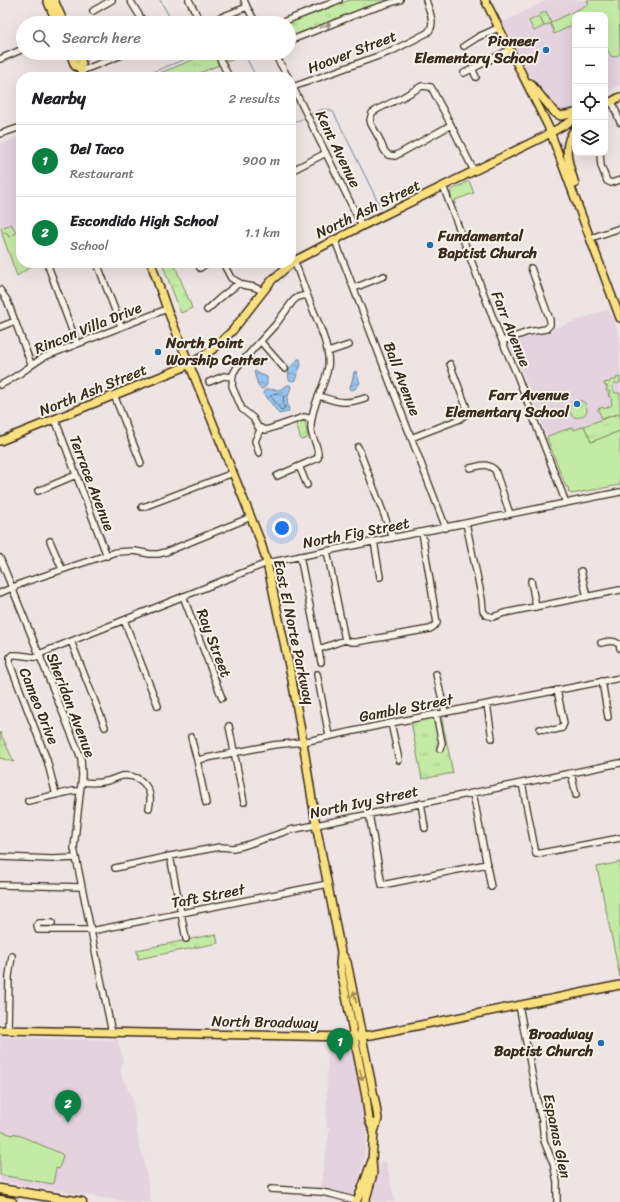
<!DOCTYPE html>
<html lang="en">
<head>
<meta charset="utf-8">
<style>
  body { margin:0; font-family:Sriracha,sans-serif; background:#f6f6f6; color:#202124 }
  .controls { position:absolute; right:12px; top:12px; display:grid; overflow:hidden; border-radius:8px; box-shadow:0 4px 16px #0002 }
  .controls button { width:36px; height:36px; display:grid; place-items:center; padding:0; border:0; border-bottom:1px solid #e0e0e0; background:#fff; color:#202124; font:20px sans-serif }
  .you { position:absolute; left:282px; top:528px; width:14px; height:14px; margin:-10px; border:3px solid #fff; border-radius:50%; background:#1a73e8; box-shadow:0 0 0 6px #1a73e833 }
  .badge { display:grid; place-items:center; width:26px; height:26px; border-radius:50%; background:#0b8043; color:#fff; font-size:13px; font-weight:700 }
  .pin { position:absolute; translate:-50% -33px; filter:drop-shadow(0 1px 2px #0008) }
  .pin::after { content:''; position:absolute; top:21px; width:14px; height:12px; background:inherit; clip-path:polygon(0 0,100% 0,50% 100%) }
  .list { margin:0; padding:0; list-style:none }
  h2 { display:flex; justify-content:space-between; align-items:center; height:52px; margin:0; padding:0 16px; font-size:17px }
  h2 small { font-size:13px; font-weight:400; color:#757577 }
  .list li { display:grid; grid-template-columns:26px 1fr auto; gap:12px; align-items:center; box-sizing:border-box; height:72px; padding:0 16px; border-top:1px solid #e0e0e0 }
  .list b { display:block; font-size:15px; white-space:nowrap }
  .list p { margin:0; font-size:13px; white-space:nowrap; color:#757577 }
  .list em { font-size:13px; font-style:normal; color:#757577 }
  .icon { flex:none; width:22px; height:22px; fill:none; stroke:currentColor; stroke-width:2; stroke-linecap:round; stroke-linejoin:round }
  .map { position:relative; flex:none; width:620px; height:1202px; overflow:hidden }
  .search { position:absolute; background:#fff; box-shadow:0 4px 16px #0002; left:16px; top:16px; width:280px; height:44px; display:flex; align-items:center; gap:10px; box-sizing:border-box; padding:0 14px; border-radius:22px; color:#757577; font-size:15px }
  .panel { position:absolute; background:#fff; box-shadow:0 4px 16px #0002; left:16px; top:72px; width:280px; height:196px; border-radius:16px }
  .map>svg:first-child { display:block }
  .built { fill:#e4d2de }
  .grass { fill:url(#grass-tufts); stroke:#808a62 }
  .pitch { fill:#c4eba6; stroke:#808a62 }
  .water { fill:url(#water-waves); stroke:#70869b }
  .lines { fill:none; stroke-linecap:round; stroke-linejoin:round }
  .shore { stroke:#5f6872; stroke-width:1 }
  .stream { stroke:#70869b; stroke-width:1 }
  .minor-casing { stroke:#3b2a1e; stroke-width:8 }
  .major-casing { stroke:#3b2a1e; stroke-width:10 }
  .highway-casing { stroke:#3b2a1e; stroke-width:11 }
  .minor { stroke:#f7f3e8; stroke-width:5.5 }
  .major { stroke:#fae180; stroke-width:7 }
  .highway { stroke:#fae180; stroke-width:8 }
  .oneway { stroke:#998e83 }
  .oneway2 { stroke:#9a864f }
  .poi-dot { fill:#1f6fb2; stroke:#f7f3e8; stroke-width:1.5 }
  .labels { text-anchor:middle; stroke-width:4; stroke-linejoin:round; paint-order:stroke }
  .poi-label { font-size:15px; font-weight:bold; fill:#3b2a1e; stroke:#f7f3e8; text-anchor:end }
  .street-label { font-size:15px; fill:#3b2a1e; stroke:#f7f3e8 }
</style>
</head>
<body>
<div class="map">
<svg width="620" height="1202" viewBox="0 0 620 1202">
  <defs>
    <pattern id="grass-tufts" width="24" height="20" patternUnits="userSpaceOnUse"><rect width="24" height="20" fill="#c4eba6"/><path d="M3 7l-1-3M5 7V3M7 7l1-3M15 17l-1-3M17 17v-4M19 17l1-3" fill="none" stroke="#a9ca8e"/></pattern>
    <pattern id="water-waves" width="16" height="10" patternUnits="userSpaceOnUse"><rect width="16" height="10" fill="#94c4ef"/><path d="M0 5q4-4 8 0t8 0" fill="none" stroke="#7a9fc1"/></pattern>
  </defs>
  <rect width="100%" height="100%" fill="#eee4e3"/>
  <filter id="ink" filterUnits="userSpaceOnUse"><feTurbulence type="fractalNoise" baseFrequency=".025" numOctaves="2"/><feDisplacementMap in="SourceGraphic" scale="8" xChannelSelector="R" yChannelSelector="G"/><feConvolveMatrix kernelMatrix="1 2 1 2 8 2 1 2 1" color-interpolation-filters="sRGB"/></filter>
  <g filter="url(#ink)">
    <!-- built -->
    <path class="built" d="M547 0H619L620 2V85L605 93V15H575V108L564 113 559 111 529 74 507 30 502 23Z
      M21 136V263H36L17 276 0 230V144Z
      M609 309 620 337V485L571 494 568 491 522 371 512 351 511 343 541 333H545L552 331 553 329Z
      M0 1037 118 1040 123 1061 121 1069 122 1078 132 1097 140 1150 143 1155 151 1202H128L0 1181Z
      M328 1044 346 1045 352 1048 364 1107 366 1137 364 1160 356 1191 354 1194 351 1195 332 1190 320 1188 330 1128 329 1127H326Z
      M381 1161 386 1162 395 1202H374L372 1199Z"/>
    <!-- grass -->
    <path class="grass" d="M350 0H396L289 39 288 23Z
      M546 11 551 23 544 26 539 15Z
      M210 53H212L219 65 190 77H150Z
      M222 53H242L243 55 227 62Z
      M469 181 474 193 455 200 456 203 453 204 450 195 451 190Z
      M11 224 17 233 9 237 6 233 3 234 1 228Z
      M162 263H174L192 308 181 313Z
      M578 401H582L586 404 587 411C584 417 577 419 572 416L569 409 572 404Z
      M620 413V431L591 442 584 426Z
      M302 421 305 422 308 438 301 440 296 423Z
      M441 715 453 773 422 779 411 722Z
      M0 732 14 762 0 758Z
      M216 934 218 943 138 959 137 950Z"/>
    <!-- pitch -->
    <path class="pitch" d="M587 0H619L620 54 614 57 611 56 605 45V15H575V24L554 34 553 32 554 31 550 23 589 4Z
      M539 16 544 26 534 31 529 21Z
      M21 230V263H36L17 276 2 234 6 232 9 237Z
      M620 377V383H614L612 388 615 393H620V413L602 419 598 409 603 407 604 409 612 405 611 400 612 399 611 396 609 397 608 394H610L609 391 607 392 606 389 608 388 607 386H605L604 383 607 382 608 383 610 382V381L613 379 614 381 616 380V378Z
      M584 426 591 442 620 431V485L571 494 568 491H569L568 487H566L547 438 548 436 573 427 574 430Z
      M620 862V977L597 867Z
      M0 1131 13 1135 14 1133 16 1134 62 1154 63 1156 59 1169 56 1168 53 1184 0 1175Z"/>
    <!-- water -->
    <path class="water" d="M298 359H300L301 365 295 380 294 381 289 380C287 368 290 368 298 359Z
      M255 371 260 374 267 377V385L263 389 260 388 258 385 254 372Z
      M356 371 360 383 355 389 352 390 350 389V387L352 381 354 372Z
      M288 385H290L291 387 287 400 289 411 288 412 279 414 263 392 267 389 279 390Z"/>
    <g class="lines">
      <!-- shore -->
      <path class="shore" d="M282 393 284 395 283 402 285 408 281 410 271 396 273 394Z"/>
      <!-- stream -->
      <path class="stream" d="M160 0 173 23
        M244 53 256 77
        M140 77 201 53
        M311 114C320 110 326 106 334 113L381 208
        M291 124 302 119"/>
      <!-- minor casing -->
      <g class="minor-casing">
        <path id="minor" d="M130 0 144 23
          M189 0 201 23
          M244 0 247 7 256 23
          M93 11 112 0
          M206 23 247 7
          M280 23 339 0
          M289 41 365 11 400 0
          M464 46 478 37 498 28
          M217 53 229 77
          M274 53 288 77
          M0 59 23 49
          M472 68 476 77
          M81 71 127 53
          M464 73 509 50
          M291 83 362 226
          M293 87 392 51 427 33C437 25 429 11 426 0
          M612 101 620 122
          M451 125 395 156 388 155 384 150 379 138 371 124 370 120 372 113 378 109 403 97 422 86 431 87 451 125 474 171
          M0 134 21 127
          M600 154 601 166 607 181 611 183 620 180
          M291 171 326 153
          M443 186 499 334 517 375 566 503
          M591 238 620 228
          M335 240 446 528
          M47 263 77 344
          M97 263 121 326
          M223 263 231 278 243 285 254 287 263 291
          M200 268 207 263
          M354 288 384 276
          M0 290 7 300 31 364
          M307 296C301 295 297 297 293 301L276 324 237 367 233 374 232 386 242 409 253 418 258 427 265 430 269 429 304 417 312 419
          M207 310 220 298 239 283
          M0 327 15 321
          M503 341 528 332 546 329 550 325V320L531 268
          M261 342 285 369
          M328 352 349 345
          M209 382 224 376 232 377
          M0 385C16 378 29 366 44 357L167 309
          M114 395 141 463
          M319 396C338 402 345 405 365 398
          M55 419 107 556
          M411 438 460 419 466 414V406L450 364
          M358 447 393 538
          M259 453 255 441 261 428
          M299 466 307 485
          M470 468C481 466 486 462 495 470L510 514
          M277 476 318 458C320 447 310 437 311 426 311 406 325 387 328 367 331 347 315 316 308 297 302 283 298 268 291 254
          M38 491 76 475
          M142 507 146 506 233 473
          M466 523 482 599 483 611 486 615 493 617 504 613 620 590
          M50 541 62 569
          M374 541 380 577
          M327 551 345 640
          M300 556 321 662
          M0 558 81 758 82 776 74 848 112 1033
          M581 571 587 597
          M531 581 536 607
          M0 593 25 582 116 552 135 551 150 554H158L166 552 251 517
          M183 596 222 698
          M124 620 158 706
          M345 640 351 642H356L430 629 433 627 437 623 422 532
          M71 641 105 727
          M601 643C608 641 613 640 619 644L620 648
          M319 649 345 640
          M39 654 267 563 620 492
          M41 658 18 655H12L10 657V664L47 760 56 795
          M317 674 329 736
          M436 674 445 712
          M602 681 608 717
          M487 704 492 738
          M436 714 442 743 440 749
          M391 723 399 760
          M229 726 244 802
          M540 729 554 730 562 728 564 723 557 690
          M191 737 197 760 206 803
          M197 760 273 745 303 742 391 723 620 678
          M571 773 576 795
          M82 782C90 783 99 783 107 781 112 780 117 777 122 776 142 774 154 790 149 808
          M522 783 536 854 620 838
          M473 793 491 887
          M28 801 73 791H80
          M421 803 425 828
          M369 814 382 885 487 864
          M170 856 186 939
          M0 857 52 859 76 858
          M115 868 170 856 220 847 233 848 243 846 290 830 316 825 620 763
          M0 885 82 887
          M52 923H39L37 925 38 930H91
          M91 931 328 884
          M519 1005 539 1110 542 1120 544 1141 553 1163 557 1182V1202
          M8 1030 9 976 12 956
          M271 1189 321 1192 331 1194 357 1201"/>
      </g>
      <!-- major casing -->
      <g class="major-casing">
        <path id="major" d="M47 0 57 23
          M54 0 64 23
          M485 0 548 126 620 318
          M70 53 75 66 80 68
          M77 53 82 63 80 68 83 77
          M530 83 555 113 561 116 575 113
          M605 105 620 97
          M575 184C569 165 561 146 575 129
          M151 263 167 309 260 540 267 563 292 680 303 742 316 825 341 952 340 964 342 976 366 1097 369 1120 374 1132
          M0 441 182 368 202 357 216 347 233 330 272 280 294 261 362 226 543 137 575 119
          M341 952 347 962 376 1106 378 1119 374 1132 372 1160 373 1174 365 1202
          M0 1030 347 1037 371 1035 620 985
          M356 1202C363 1189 366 1175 372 1161"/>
      </g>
      <!-- highway casing -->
      <g class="highway-casing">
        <path id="highway" d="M0 1189 82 1202
          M0 1200 12 1202"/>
      </g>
      <!-- minor -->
      <use href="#minor" class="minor"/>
      <!-- major -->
      <use href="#major" class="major"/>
      <!-- highway -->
      <use href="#highway" class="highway"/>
    </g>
    <!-- one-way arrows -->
    <defs><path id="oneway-shaft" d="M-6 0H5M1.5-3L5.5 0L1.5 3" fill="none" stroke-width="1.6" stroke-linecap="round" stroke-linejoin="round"/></defs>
    <use class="oneway" href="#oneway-shaft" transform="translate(325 26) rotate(-20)"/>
    <g class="oneway2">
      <use href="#oneway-shaft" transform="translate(355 997) rotate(-102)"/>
      <use href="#oneway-shaft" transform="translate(361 1075) rotate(78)"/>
    </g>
  </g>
  <!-- markers -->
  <g class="poi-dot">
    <circle cx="546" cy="50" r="4"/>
    <circle cx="430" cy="245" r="4"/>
    <circle cx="158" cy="352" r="4"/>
    <circle cx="577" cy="404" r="4"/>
    <circle cx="601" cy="1043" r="4"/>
  </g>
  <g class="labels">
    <!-- poi labels -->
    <g class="poi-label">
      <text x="538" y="46">Pioneer<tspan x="538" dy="17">Elementary School</tspan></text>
      <text x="438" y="241" text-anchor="start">Fundamental<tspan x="438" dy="17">Baptist Church</tspan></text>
      <text x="166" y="348" text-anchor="start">North Point<tspan x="166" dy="17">Worship Center</tspan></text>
      <text x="569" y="400">Farr Avenue<tspan x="569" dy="17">Elementary School</tspan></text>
      <text x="593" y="1039">Broadway<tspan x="593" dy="17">Baptist Church</tspan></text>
    </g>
    <!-- street labels -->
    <g class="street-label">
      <text transform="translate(352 52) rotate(-21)" y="5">Hoover Street</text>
      <text transform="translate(338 149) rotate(64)" y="5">Kent Avenue</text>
      <text transform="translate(368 209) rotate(-26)" y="5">North Ash Street</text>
      <text transform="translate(88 328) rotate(-22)" y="5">Rincon Villa Drive</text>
      <text transform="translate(511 329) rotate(68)" y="5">Farr Avenue</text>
      <text transform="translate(402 379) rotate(69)" y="5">Ball Avenue</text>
      <text transform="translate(93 390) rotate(-22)" y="5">North Ash Street</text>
      <text transform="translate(92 483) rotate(69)" y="5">Terrace Avenue</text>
      <text transform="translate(356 533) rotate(-11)" y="5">North Fig Street</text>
      <text transform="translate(294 632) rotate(78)" y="5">East El Norte Parkway</text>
      <text transform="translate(214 643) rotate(69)" y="5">Ray Street</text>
      <text transform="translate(71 705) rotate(69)" y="5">Sheridan Avenue</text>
      <text transform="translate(39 706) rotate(68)" y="5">Cameo Drive</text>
      <text transform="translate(406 708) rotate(-11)" y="5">Gamble Street</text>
      <text transform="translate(364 802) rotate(-12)" y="5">North Ivy Street</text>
      <text transform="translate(208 896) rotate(-11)" y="5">Taft Street</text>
      <text transform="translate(265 1022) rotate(1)" y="5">North Broadway</text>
      <text transform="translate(557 1136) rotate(78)" y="5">Espanas Glen</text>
    </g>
  </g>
</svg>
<div class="controls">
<button>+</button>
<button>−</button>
<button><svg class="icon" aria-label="locate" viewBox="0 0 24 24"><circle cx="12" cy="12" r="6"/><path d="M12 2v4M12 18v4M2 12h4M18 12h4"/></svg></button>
<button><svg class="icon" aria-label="layers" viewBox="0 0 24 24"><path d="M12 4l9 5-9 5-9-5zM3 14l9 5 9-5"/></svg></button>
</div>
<div class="you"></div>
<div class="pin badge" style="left:340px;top:1061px">1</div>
<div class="pin badge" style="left:68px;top:1123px">2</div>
<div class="search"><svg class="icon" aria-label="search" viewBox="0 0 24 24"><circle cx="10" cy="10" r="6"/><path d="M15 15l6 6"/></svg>Search here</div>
<section class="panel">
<h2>Nearby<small>2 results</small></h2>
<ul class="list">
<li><span class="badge">1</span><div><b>Del Taco</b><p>Restaurant</p></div><em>900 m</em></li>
<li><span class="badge">2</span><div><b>Escondido High School</b><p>School</p></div><em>1.1 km</em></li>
</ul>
</section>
</div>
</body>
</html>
